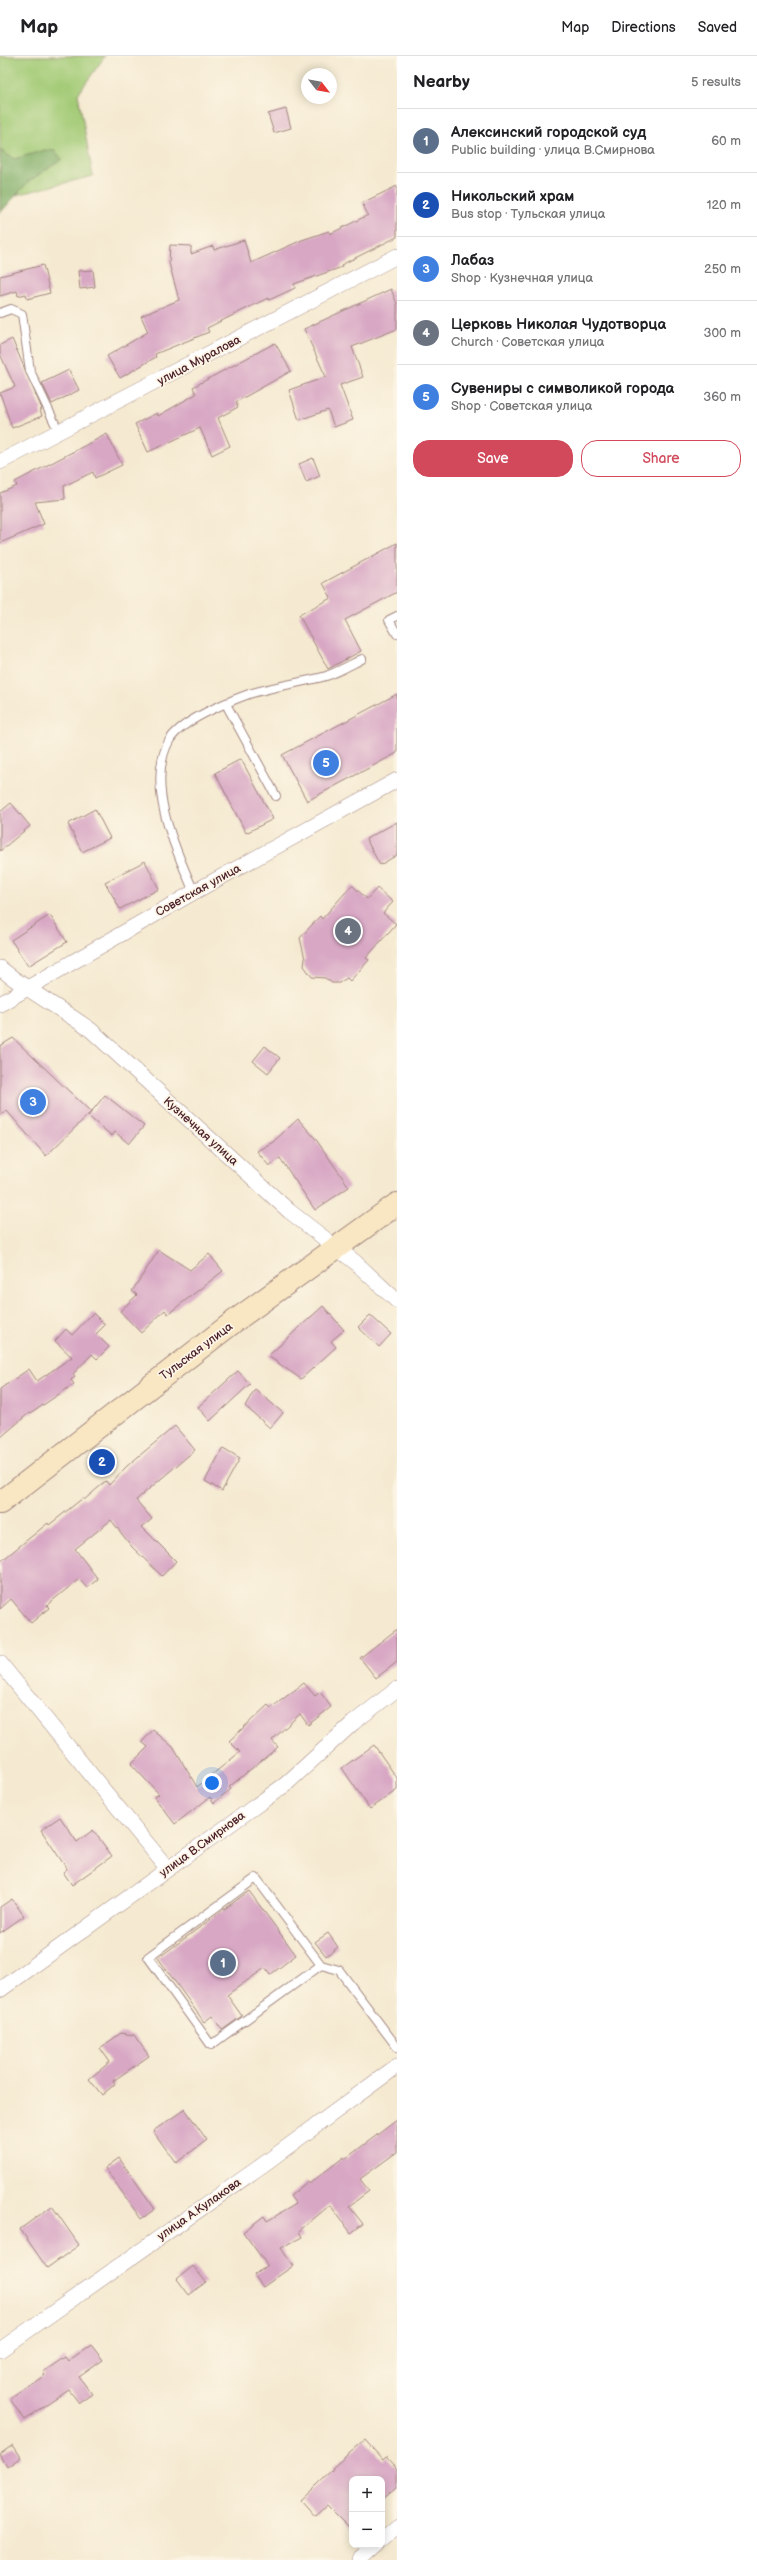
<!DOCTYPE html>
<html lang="en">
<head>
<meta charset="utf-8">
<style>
  body { margin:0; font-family:"Balsamiq Sans",sans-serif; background:#f6f6f6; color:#202124 }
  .controls { position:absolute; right:12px; bottom:12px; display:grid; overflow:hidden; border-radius:8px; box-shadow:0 2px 10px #0003 }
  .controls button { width:36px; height:36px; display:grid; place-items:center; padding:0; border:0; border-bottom:1px solid #e0e0e0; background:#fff; color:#202124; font:20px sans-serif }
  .compass { position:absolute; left:301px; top:12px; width:36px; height:36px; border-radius:50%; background:#fff; box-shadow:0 2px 10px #0003; rotate:121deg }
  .you { position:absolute; left:212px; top:1727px; width:14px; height:14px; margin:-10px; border:3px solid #fff; border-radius:50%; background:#1a73e8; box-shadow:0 0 0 6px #1a73e833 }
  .badge { display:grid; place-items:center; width:26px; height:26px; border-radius:50%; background:#d1495b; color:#fff; font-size:13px; font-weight:700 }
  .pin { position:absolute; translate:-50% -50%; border:2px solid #fff; box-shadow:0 1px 4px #0006 }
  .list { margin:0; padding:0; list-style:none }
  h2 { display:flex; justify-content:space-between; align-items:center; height:52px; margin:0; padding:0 16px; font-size:17px }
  h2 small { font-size:13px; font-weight:400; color:#757577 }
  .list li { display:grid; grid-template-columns:26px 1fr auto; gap:12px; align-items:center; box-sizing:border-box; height:64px; padding:0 16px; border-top:1px solid #e0e0e0 }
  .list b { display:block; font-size:15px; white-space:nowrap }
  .list p { margin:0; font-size:13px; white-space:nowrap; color:#757577 }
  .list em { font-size:13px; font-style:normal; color:#757577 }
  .actions { display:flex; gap:8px; padding:12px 16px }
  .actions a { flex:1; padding:9px 0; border:1px solid #d1495b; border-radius:16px; text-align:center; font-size:14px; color:#d1495b }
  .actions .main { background:#d1495b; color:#fff }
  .map { position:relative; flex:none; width:397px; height:2504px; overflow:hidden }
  header { display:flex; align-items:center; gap:24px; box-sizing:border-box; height:56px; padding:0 20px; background:#fff; border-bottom:1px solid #e0e0e0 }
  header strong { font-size:19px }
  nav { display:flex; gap:22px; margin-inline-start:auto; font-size:14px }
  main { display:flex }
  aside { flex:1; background:#fff }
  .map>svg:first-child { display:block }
  .green { fill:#a3cb76; stroke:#767550 }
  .forest { fill:#82af67; stroke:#666749 }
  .building { fill:#d8a7c4 }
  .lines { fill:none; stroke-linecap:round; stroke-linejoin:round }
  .lane-casing { stroke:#a0847e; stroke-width:10 }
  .street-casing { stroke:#a0847e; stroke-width:16 }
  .secondary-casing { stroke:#a0847e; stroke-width:24 }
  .lane { stroke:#fff; stroke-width:8 }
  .street { stroke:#fff; stroke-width:15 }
  .secondary { stroke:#f9e7c3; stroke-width:22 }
  .labels { text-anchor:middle; stroke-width:3.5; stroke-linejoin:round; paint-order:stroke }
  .street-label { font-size:12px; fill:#4a1f2b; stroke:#fcf5e5 }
</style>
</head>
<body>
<header>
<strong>Map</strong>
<nav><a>Map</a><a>Directions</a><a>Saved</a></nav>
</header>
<main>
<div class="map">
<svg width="397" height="2504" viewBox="0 0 397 2504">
  <rect width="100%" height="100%" fill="#fcf5e5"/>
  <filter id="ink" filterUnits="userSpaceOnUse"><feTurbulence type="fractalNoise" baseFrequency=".025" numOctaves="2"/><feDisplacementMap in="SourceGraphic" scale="8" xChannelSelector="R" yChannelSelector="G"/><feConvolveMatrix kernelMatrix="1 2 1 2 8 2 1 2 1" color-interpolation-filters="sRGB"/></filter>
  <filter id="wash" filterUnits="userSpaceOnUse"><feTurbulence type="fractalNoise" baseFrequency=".012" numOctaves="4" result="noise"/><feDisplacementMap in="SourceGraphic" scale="16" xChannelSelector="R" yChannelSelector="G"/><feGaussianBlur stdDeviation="0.9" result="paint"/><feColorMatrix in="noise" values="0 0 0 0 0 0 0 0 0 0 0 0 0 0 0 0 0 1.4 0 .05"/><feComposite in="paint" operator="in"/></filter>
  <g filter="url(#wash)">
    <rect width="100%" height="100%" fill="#f5ead1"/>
    <!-- green -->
    <path class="green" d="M0 0H105L78 38 93 120 0 143Z"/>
    <!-- forest -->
    <path class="forest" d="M0 94 14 103 45 94 55 95 62 103 28 126 0 157Z"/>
    <g id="blocks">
      <!-- building -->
      <path class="building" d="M286 53 291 72 274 77 268 58Z
        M397 130V181L341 209 342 211 294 228 295 232 269 244 268 242 207 272 209 276 155 298 156 301 120 322 107 300 148 276 141 260 179 244 169 207 170 189 191 190V198L213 190 214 194 244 184 251 207 302 184 329 175 330 178 368 159 362 147Z
        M43 209 50 237 27 243 26 238 18 240 17 235 0 240V220Z
        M93 214 95 231 80 233 78 215Z
        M391 233 397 248V273L352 291 363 321 340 329 353 364 334 371 328 354 299 364 289 334 326 321 304 273Z
        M12 283 42 353 40 354 42 360 12 372 0 337 15 331 0 298V289Z
        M275 287 291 315 236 346 238 351 218 362 230 390 212 399 200 372 148 396 135 368 157 357 158 360 196 338 193 331Z
        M69 314 79 334 52 348 42 327Z
        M107 378 122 409 95 422 93 416 64 430 65 443 35 446 44 468 0 487V437L17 430 15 426Z
        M313 402 320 420 306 426 299 408Z
        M397 487V536L345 564 361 595 328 613 299 559 331 542 323 527Z
        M397 638V697L307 745 282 699Z
        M241 703 273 763 246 777 215 717Z
        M11 747 30 770 0 795V756Z
        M95 753 110 782 82 796 68 768Z
        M397 766V799L380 809 366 783Z
        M145 805 159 833 120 853 105 826Z
        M352 829 367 843 377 832 393 846 383 857 396 868 366 902 369 904 350 925 347 922 339 927H332L325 922 312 921 304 910 305 903 300 882 320 860 322 863Z
        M50 859 67 886 28 910 11 884Z
        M13 982 91 1056 46 1100 7 1055 0 1059V990Z
        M265 990 280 1002 268 1017 253 1005Z
        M105 1039 144 1070 129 1088 115 1076 112 1080 88 1060Z
        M298 1063 315 1082 349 1131 315 1154 280 1102 269 1110 257 1095 273 1086Z
        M159 1194 190 1214 209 1198 223 1215 168 1258 165 1254 141 1277 120 1255 137 1239 132 1235Z
        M323 1250 344 1274 331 1285 336 1291 301 1323 268 1300Z
        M93 1257 105 1269 96 1278 109 1291 97 1303 92 1298 73 1318 75 1321 71 1324 74 1328 30 1358 29 1357 0 1382V1333L29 1313 37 1325 72 1301 55 1285 66 1273 72 1279Z
        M370 1259 391 1278 379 1291 358 1271Z
        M238 1315 250 1328 210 1365 198 1351Z
        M255 1333 283 1357 270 1372 245 1350Z
        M175 1370 195 1394 136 1444 152 1463 142 1471 176 1505 162 1520 132 1491 111 1464 75 1493 98 1523 87 1532 79 1523 47 1549 49 1552 31 1567 11 1543 0 1553V1506L48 1467 49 1469 83 1442 84 1444 106 1425 109 1429 127 1410Z
        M223 1392 240 1402 222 1435 205 1425Z
        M397 1573V1606L376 1622 360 1602Z
        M304 1627 315 1640 320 1636 331 1651 308 1669 300 1658 272 1684 278 1691 229 1731 231 1733 214 1747 210 1741 175 1768 154 1741 159 1738 131 1708 148 1691 142 1686 153 1674 173 1691 197 1731 240 1696 229 1685 268 1649 271 1652Z
        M374 1689 397 1722V1734L370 1753 342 1712Z
        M60 1761 77 1786 93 1774 112 1800 72 1829 63 1816 67 1813 41 1774Z
        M249 1835 296 1899 270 1919 265 1912 227 1939 242 1960 222 1974 212 1960 204 1966 158 1902Z
        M12 1843 24 1860 0 1877V1851Z
        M328 1877 338 1891 326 1900 315 1886Z
        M121 1977 134 1979 149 2000 113 2025 115 2028 102 2039 89 2023 110 2006 100 1992Z
        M185 2053 207 2084 176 2107 153 2075Z
        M397 2064V2096L360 2123 369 2135 349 2150 363 2168 351 2177 330 2149 299 2175 302 2181 281 2192 293 2210 263 2231 254 2219 267 2209 243 2176 264 2160 267 2165 296 2148 290 2140 307 2126 309 2128 344 2101 345 2103Z
        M119 2102 155 2153 141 2163 105 2112Z
        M52 2150 79 2189 47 2212 20 2173Z
        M193 2210 206 2226 189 2239 177 2223Z
        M91 2289 103 2304 79 2321 92 2338 79 2347 69 2334 24 2364 10 2343 45 2319 43 2316 65 2301 68 2305Z
        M365 2384 383 2404 386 2401 397 2413V2431L382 2444V2423H352V2474L327 2449 315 2460 301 2444 333 2414 332 2412Z
        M13 2389 21 2401 7 2411 0 2398Z"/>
    </g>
  </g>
  <g filter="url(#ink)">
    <use href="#blocks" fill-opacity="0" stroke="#a0847e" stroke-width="1"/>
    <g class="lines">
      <!-- lane casing -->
      <g class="lane-casing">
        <path id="lane" d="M0 257 11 253 22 258 30 315 59 376
          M397 560 389 564 397 578
          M226 648 276 740
          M194 836C176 794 145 730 169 685 180 665 227 646 249 638 274 630 301 627 326 620 338 616 350 609 362 603
          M321 1909 211 1989 148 1901 256 1822 321 1909 339 1914 397 1991"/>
      </g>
      <!-- street casing -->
      <g class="street-casing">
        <path id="street" d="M0 406 397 200
          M0 912C29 936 62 953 92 975L289 1155 355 1206 397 1245
          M0 948 194 836 397 724
          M0 1607 168 1813
          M0 1934 286 1728 353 1667 397 1633
          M0 2294 264 2108 397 2010
          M382 2484 397 2471
          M359 2504 376 2489"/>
      </g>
      <!-- secondary casing -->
      <g class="secondary-casing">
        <path id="secondary" d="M0 1447 236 1264 397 1148"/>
      </g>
      <!-- lane -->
      <use href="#lane" class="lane"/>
      <!-- street -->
      <use href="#street" class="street"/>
      <!-- secondary -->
      <use href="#secondary" class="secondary"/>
    </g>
  </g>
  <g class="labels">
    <!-- street labels -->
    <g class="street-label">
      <text transform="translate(199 304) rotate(-28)" y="4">улица Муралова</text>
      <text transform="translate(198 834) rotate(-29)" y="4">Советская улица</text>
      <text transform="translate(201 1075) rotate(42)" y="4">Кузнечная улица</text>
      <text transform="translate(196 1295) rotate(-37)" y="4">Тульская улица</text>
      <text transform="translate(202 1788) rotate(-36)" y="4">улица В.Смирнова</text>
      <text transform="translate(199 2153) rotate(-35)" y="4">улица А.Кулакова</text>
    </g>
  </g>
</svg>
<div class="controls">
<button>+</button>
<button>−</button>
</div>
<svg class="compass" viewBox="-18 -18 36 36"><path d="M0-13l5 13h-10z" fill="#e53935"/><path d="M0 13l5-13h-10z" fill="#757577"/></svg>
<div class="you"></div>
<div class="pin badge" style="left:223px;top:1907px;background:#5c6f8a">1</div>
<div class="pin badge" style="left:102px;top:1406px;background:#1a4fb4">2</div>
<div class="pin badge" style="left:33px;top:1046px;background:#3f7fe0">3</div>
<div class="pin badge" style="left:348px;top:875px;background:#6b7280">4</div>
<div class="pin badge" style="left:326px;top:707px;background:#3f7fe0">5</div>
</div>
<aside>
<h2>Nearby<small>5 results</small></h2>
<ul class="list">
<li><span class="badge" style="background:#5c6f8a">1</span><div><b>Алексинский городской суд</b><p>Public building · улица В.Смирнова</p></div><em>60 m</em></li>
<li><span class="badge" style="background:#1a4fb4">2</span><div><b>Никольский храм</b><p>Bus stop · Тульская улица</p></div><em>120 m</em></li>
<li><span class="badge" style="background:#3f7fe0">3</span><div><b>Лабаз</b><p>Shop · Кузнечная улица</p></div><em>250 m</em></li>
<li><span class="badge" style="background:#6b7280">4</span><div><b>Церковь Николая Чудотворца</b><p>Church · Советская улица</p></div><em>300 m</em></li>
<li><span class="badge" style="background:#3f7fe0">5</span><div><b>Сувениры с символикой города</b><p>Shop · Советская улица</p></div><em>360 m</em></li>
</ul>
<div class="actions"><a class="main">Save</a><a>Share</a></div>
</aside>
</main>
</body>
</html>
